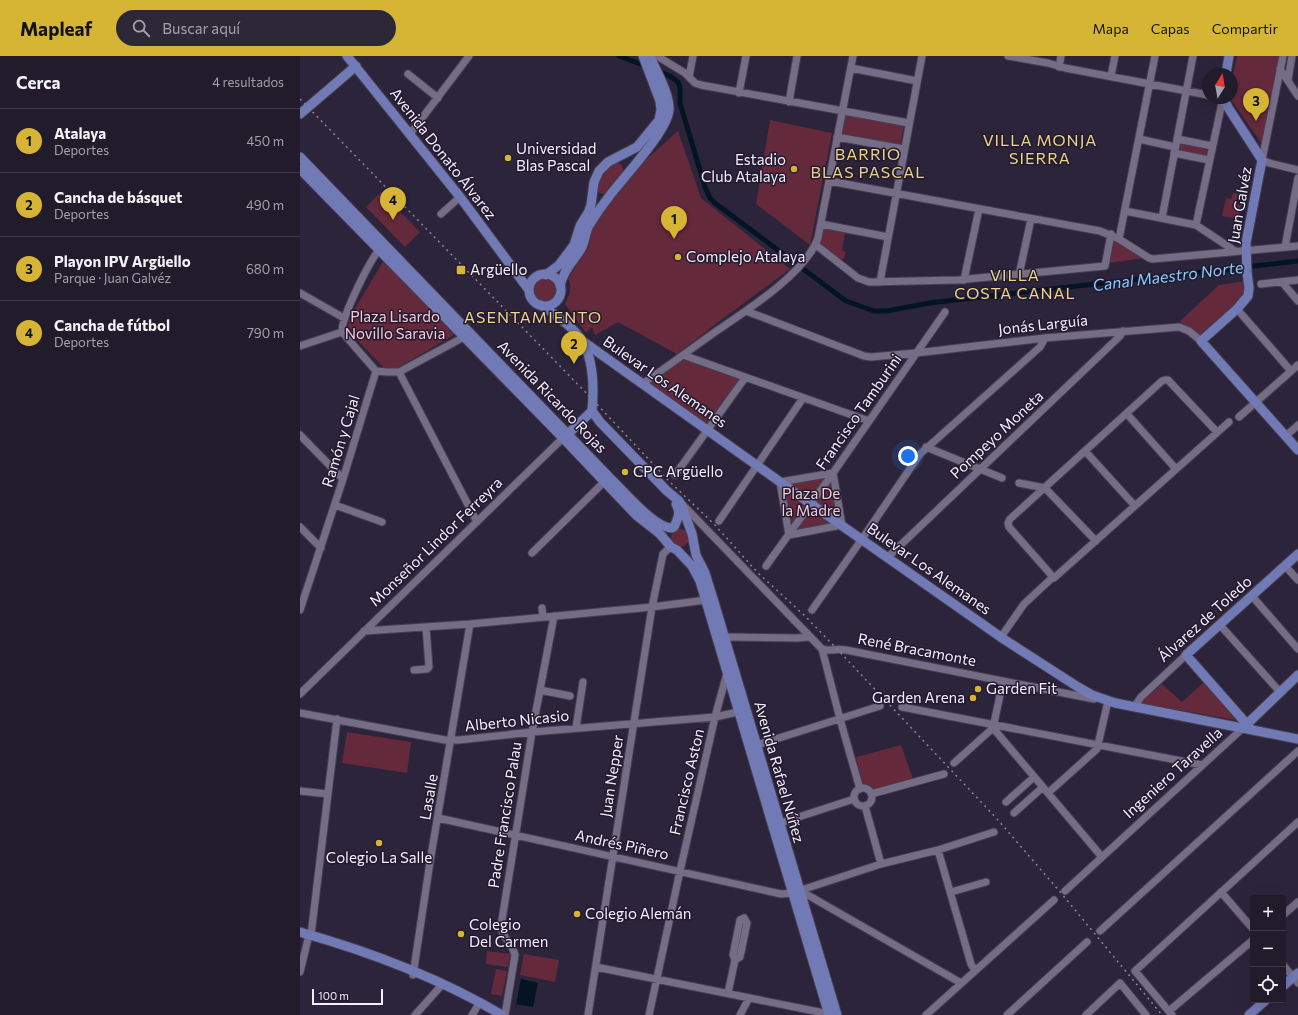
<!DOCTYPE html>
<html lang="es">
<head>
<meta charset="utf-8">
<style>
  body { margin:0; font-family:Commissioner,sans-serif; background:#2d2838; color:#f1f3f6 }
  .controls { position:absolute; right:12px; bottom:12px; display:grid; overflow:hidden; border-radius:4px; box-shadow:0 4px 16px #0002 }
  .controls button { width:36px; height:36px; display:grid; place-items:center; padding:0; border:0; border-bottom:1px solid #3e3948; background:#211b2c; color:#f1f3f6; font:20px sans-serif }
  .compass { position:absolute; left:902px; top:12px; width:36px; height:36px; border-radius:50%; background:#211b2c; box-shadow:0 4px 16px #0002; rotate:11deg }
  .scale { position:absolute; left:12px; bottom:10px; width:71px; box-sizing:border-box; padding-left:4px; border:2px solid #f4effe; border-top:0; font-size:11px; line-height:14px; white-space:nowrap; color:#f4effe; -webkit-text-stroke:3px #231a30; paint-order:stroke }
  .you { position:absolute; left:608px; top:400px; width:14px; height:14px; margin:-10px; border:3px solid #fff; border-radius:50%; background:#1a73e8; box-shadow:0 0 0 6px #1a73e833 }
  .badge { display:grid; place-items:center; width:26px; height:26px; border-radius:50%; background:#d6b534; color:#111; font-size:13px; font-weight:700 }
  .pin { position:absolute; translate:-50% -33px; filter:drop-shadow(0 1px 2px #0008) }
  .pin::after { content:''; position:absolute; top:21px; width:14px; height:12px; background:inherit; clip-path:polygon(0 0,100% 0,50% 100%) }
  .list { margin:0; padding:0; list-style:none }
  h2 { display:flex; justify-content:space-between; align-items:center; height:52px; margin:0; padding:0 16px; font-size:17px }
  h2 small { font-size:13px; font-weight:400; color:#a2a1a9 }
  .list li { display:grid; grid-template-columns:26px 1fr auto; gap:12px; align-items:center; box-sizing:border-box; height:64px; padding:0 16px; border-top:1px solid #3e3948 }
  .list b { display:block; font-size:15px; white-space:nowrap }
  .list p { margin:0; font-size:13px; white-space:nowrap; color:#a2a1a9 }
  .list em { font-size:13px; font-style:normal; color:#a2a1a9 }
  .icon { flex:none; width:22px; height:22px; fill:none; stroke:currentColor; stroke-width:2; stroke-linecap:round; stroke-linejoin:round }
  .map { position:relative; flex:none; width:998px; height:959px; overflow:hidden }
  header { display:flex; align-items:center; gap:24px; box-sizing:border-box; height:56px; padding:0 20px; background:#d6b534; color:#111 }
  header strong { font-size:19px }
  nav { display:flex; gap:22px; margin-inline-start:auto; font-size:14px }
  .search { width:280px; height:36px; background:#2d2838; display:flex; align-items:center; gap:10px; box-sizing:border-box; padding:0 14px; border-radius:22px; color:#a2a1a9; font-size:15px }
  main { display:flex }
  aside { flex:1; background:#211b2c }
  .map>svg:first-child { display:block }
  .green { fill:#65293c }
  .water { fill:#031522 }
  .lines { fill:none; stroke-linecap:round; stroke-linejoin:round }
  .canal { stroke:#031522; stroke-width:5 }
  .minor-casing { stroke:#463f52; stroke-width:9 }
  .major-casing { stroke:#463f52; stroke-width:11 }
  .minor { stroke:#756c85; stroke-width:7 }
  .major { stroke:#717ab4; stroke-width:9 }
  .rail { stroke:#8a8396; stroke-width:1.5; stroke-dasharray:2 4; stroke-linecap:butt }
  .poi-dot { fill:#d6b534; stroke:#231a30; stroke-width:1.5 }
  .labels { text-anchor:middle; stroke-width:3; stroke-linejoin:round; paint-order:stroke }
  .poi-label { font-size:15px; fill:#f4effe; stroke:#231a30; text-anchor:start }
  .street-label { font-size:15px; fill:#f4effe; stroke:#231a30 }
  .park-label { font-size:15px; fill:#f6ccd6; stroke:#231a30 }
  .neighbourhood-label { font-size:16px; letter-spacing:1px; fill:#ecd588; stroke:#231a30 }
  .water-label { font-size:16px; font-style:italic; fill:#87cbfb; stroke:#231a30 }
</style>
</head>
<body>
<header>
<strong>Mapleaf</strong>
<div class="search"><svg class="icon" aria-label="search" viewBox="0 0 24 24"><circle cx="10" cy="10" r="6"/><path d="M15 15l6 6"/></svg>Buscar aquí</div>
<nav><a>Mapa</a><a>Capas</a><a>Compartir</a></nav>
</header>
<main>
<aside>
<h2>Cerca<small>4 resultados</small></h2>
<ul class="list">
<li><span class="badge">1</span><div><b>Atalaya</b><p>Deportes</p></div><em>450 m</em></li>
<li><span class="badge">2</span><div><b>Cancha de básquet</b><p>Deportes</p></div><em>490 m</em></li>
<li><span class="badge">3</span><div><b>Playon IPV Argüello</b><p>Parque · Juan Galvéz</p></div><em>680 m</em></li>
<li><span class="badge">4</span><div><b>Cancha de fútbol</b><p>Deportes</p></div><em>790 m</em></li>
</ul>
</aside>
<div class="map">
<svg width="998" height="959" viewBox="0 0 998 959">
  <rect width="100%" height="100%" fill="#2c243a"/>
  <!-- green -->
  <path class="green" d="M937 0H979L962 88 930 42H932V24Z
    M543 57 604 69 600 91 539 79Z
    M470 64 532 77 510 189 456 148Z
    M378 75 401 142 490 213 421 264 377 298 318 266 295 279 292 271 286 277 265 248C269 240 273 231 268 223L289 190 292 168 346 102 347 103Z
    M881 88 907 94V98L906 100 880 95 878 94 879 89Z
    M316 105 322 109 324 117 307 138H302L297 135C295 119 304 113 316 105Z
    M81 136 120 176 105 191 66 151Z
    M933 137 938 138 936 148 941 149 938 163 922 160 926 142 931 143Z
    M523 172 545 177 542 194 546 196 544 202 540 205 520 190Z
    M813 184 843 202 809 207Z
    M84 204 154 279 97 312 89 313 83 311 49 275 48 270 50 261Z
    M232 235a13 13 0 1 1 26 0a13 13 0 1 1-26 0Z
    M946 225V235L941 246 900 280 884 270 880 265 919 229Z
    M383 302 440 322 408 368 349 326Z
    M531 419 539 465 536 468 493 476 484 428Z
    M371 482a9 9 0 1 1 18 0a9 9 0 1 1-18 0Z
    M904 626 936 664 840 647 862 628 882 646Z
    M47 676 111 686 107 717 42 707Z
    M601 689 613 723 574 734 563 729 556 701Z
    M187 895 210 898 208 911 186 908Z
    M224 898 259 904 255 926 220 919Z
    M196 913 207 915 202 940 191 938Z"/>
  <!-- water -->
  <path class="water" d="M221 923 238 927 233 951 216 948Z"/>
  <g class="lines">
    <!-- canal -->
    <path class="canal" d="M319 0 348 11
      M357 15 370 20 378 26 380 31V47L405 131 410 142 415 147 546 245 574 255H587L629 247 998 205"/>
    <!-- minor casing -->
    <g class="minor-casing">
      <path id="minor" d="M357 0 385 17 395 27 401 29 609 67
        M708 0 748 7 765 12 908 39
        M983 0 962 104 969 107 998 114
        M759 11 761 0
        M551 12 617 25
        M980 13 998 40
        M108 18 138 42
        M811 20 815 0
        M389 21 393 0
        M988 24 992 0
        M439 37 446 0
        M489 46 497 0
        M110 78 169 0
        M537 81 604 93
        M839 83 875 91
        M877 83 912 90
        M874 97 909 104
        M529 125 800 175 819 183 849 202 853 203 998 190
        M825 155 896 169 935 195
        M141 158 160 141
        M862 162 893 0
        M521 168 588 181
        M896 169 923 42
        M819 183 855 0
        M516 189 558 222 569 226 657 224 805 210 811 178
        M985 191 998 122
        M719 219 731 163
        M664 224 679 153
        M580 226 622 0
        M982 226 998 245
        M961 228 998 224
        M0 237 44 262
        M937 253 991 315
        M446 255 564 300 571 301 616 297 745 282 879 271 889 275 901 285
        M42 276C41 262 72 198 83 190
        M42 276 76 315
        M0 290 42 276
        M383 299 569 365
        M76 315 87 316H99L164 281
        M99 316 177 466
        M342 328C367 311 391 293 415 276 446 255 506 217 518 182L553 0
        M827 358 876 413
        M939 361 998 309
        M0 379 43 423
        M986 380 998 369
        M626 391 702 422
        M786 396 835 450
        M375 419 445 322
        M719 427 745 432 796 485
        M382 448 522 593C529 596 538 592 546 594L794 643
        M35 449 82 466
        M419 465 503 342
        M0 471 21 492
        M489 479 480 426 533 417
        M489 479 542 469 533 417
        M232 497 304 426
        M588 501 820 280 823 275
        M466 510 533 417 645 256
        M985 510 998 524
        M754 522 709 471 708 467 710 463 862 325 865 324H868L917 376
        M952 540 998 593
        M242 552 243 561
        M0 554 43 423 76 315
        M512 554 562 483 620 398 740 291 745 282
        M920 569 980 636
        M64 575 170 568 352 551 406 544
        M424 581 497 582 509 581
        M701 581 724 548 752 522H754L929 366
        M522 593 540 663 560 733
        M114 614 127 613 129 611 126 571
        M240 634 270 640
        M0 638 266 379
        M602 651 902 709
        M834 651 841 641 886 599
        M0 657 145 684H159L232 676 415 661 438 656
        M276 672 283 626
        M693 672 802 801
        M457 689 580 650
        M654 707 693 672 703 625
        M554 741a9 9 0 1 1 18 0a9 9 0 1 1-18 0Z
        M0 735 28 738
        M748 737 797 693 808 645 805 644
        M571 738 644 718
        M706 746 734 721
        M565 750 581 808
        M714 757 743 731
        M138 762 481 838 492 837 581 808 638 794 694 776
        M480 767 554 743
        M638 794 671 908 675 915
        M499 834 661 927
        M765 835 943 672
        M651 836 686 826
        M921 836 953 873
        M983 859 998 846
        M444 862 447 867 440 901 435 904 433 899 440 864Z
        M800 875 998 695
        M983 909 998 927
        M296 911 529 958
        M0 916 8 883 11 879 37 663
        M113 919 130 806 170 568
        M428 937 435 904
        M869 955 953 884
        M115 959 140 931
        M172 959 180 946
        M205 959 215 899C213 888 201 881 201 870L232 676 254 560
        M288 959 352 551 363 498 368 493 373 492
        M349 959 380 815 415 661 427 617
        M440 959 449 942
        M626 959 754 844
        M707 959 787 886
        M786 959 820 927 846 959
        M872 959 835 915 998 766"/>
    </g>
    <!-- major casing -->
    <g class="major-casing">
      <path id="major" d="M47 0 160 141 229 234
        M926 18 929 0
        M923 42 929 53 962 104 946 187 947 216 949 232 948 240 937 253 901 285 998 394
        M0 58 56 10
        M0 101 309 421C323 434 354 472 372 472
        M0 113 263 382 336 459 360 478 371 491 377 494 392 510 400 525 529 959
        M229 234a16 16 0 1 1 32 0a16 16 0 1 1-32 0Z
        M246 219 259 209 274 189 280 170 289 155 291 149 294 126 299 115 308 106 337 91 359 64 361 54 360 45 343 0
        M260 230C263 214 275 204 282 191 286 183 285 175 290 168 296 158 303 148 311 138 324 121 368 74 369 54 370 38 356 15 350 0
        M241 249C255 259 271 269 281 283 294 303 294 333 292 355
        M281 284 511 448 705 584 778 631 792 639 815 647 998 683
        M292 355 300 366 367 435 379 445 382 450 392 478 396 499 405 517 414 546 537 959
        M268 378 292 355
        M374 471C378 462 381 457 376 448
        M944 671 998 619
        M952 674 886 599 998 498
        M0 876C71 896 138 921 202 959
        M983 930 998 917
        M949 959 966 944"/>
    </g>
    <!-- minor -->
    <use href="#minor" class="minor"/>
    <!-- major -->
    <use href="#major" class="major"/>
    <!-- rail -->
    <path class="rail" d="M0 43 292 343 370 426 414 468 458 517 505 560 537 593 698 764 761 837 862 959"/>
  </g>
  <!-- markers -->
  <g class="poi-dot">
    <circle cx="208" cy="102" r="4"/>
    <circle cx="494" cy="113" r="4"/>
    <circle cx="378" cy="201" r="4"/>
    <rect x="156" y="209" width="10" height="10" rx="2"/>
    <circle cx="325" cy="416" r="4"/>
    <circle cx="678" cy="633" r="4"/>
    <circle cx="673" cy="642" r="4"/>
    <circle cx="79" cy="787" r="4"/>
    <circle cx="277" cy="858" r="4"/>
    <circle cx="161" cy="878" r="4"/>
  </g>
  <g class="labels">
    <!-- poi labels -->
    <g class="poi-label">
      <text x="216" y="98">Universidad<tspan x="216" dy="17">Blas Pascal</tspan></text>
      <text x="486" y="109" text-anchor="end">Estadio<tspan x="486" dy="17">Club Atalaya</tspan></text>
      <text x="386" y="206">Complejo Atalaya</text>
      <text x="170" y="219">Argüello</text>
      <text x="333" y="421">CPC Argüello</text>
      <text x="686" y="638">Garden Fit</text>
      <text x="665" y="647" text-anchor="end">Garden Arena</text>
      <text x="79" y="807" text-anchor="middle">Colegio La Salle</text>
      <text x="285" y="863">Colegio Alemán</text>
      <text x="169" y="874">Colegio<tspan x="169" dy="17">Del Carmen</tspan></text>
    </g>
    <!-- street labels -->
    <g class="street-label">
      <text transform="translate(143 98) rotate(52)" y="5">Avenida Donato Álvarez</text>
      <text transform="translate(940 149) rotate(-80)" y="5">Juan Galvéz</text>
      <text transform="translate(743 269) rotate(-6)" y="5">Jonás Larguía</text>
      <text transform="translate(365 326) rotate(35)" y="5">Bulevar Los Alemanes</text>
      <text transform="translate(252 341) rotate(46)" y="5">Avenida Ricardo Rojas</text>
      <text transform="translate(559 356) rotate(-55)" y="5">Francisco Tamburini</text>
      <text transform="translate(697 379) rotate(-43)" y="5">Pompeyo Moneta</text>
      <text transform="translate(41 385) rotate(-73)" y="5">Ramón y Cajal</text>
      <text transform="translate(136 486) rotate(-44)" y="5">Monseñor Lindor Ferreyra</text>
      <text transform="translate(629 513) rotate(35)" y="5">Bulevar Los Alemanes</text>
      <text transform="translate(905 563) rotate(-42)" y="5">Álvarez de Toledo</text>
      <text transform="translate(617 594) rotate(11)" y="5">René Bracamonte</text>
      <text transform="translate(217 665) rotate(-6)" y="5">Alberto Nicasio</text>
      <text transform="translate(479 716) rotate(74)" y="5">Avenida Rafael Núñez</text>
      <text transform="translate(873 717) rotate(-42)" y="5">Ingeniero Taravella</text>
      <text transform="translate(312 720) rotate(-81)" y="5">Juan Nepper</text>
      <text transform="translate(387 726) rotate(-77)" y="5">Francisco Aston</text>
      <text transform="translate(129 741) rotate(-80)" y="5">Lasalle</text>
      <text transform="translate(205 759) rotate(-81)" y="5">Padre Francisco Palau</text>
      <text transform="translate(322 789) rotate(12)" y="5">Andrés Piñero</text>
    </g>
    <!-- park labels -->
    <g class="park-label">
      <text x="95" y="266">Plaza Lisardo<tspan x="95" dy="17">Novillo Saravia</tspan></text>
      <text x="511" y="443">Plaza De<tspan x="511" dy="17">la Madre</tspan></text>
    </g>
    <!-- neighbourhood labels -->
    <g class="neighbourhood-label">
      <text x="740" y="90">VILLA MONJA<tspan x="740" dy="18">SIERRA</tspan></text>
      <text x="568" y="104">BARRIO<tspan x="568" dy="18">BLAS PASCAL</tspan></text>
      <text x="715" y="225">VILLA<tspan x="715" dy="18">COSTA CANAL</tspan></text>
      <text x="233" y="267">ASENTAMIENTO</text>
    </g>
    <!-- water labels -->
    <g class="water-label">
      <text transform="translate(868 220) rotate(-7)" y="6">Canal Maestro Norte</text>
    </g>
  </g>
</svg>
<div class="controls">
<button>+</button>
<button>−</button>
<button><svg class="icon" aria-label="locate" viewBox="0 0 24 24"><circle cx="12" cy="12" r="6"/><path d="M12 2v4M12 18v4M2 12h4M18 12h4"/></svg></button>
</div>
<svg class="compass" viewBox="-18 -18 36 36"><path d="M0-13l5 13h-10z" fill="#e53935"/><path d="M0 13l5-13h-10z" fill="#a2a1a9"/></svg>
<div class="scale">100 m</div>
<div class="you"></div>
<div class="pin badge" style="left:374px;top:183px">1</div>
<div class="pin badge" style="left:274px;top:308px">2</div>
<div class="pin badge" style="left:956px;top:65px">3</div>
<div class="pin badge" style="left:93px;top:164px">4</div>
</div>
</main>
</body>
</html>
